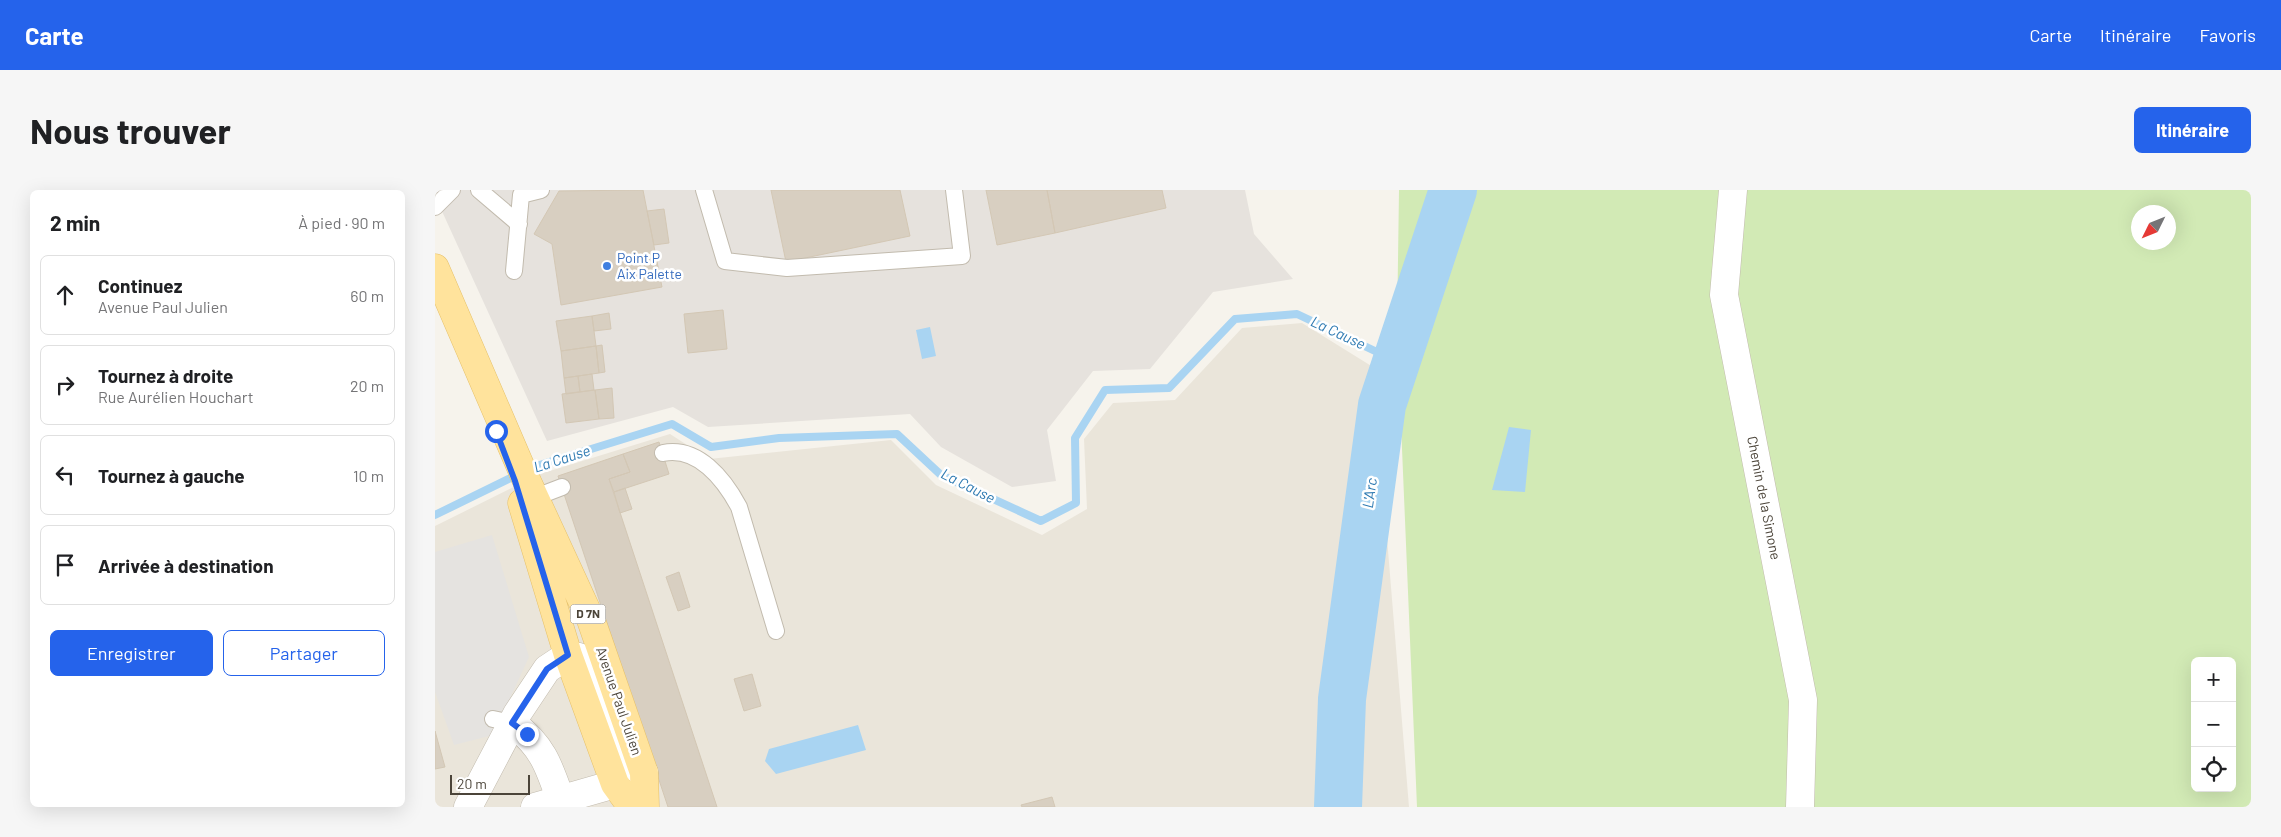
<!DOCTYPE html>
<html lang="fr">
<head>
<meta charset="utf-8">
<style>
  body { margin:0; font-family:Barlow,sans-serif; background:#f6f6f6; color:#202124 }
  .controls { position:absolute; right:15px; bottom:15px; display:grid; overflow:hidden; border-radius:8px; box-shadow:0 5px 20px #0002 }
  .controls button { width:45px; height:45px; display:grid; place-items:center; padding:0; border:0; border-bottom:1px solid #e0e0e0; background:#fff; color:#202124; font:25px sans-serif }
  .compass { position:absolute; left:1696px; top:15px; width:45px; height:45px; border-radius:50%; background:#fff; box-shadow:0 5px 20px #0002; rotate:227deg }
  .scale { position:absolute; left:15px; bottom:12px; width:80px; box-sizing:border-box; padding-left:5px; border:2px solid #4b4439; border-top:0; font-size:14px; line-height:18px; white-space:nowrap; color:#4b4439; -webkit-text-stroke:4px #fff; paint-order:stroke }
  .stop { position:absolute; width:15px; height:15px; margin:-11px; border:4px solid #2563eb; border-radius:50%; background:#fff }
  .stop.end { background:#2563eb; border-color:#fff; box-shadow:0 1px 5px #0008 }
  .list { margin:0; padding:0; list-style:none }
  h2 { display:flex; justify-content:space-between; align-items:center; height:65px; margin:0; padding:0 20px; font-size:21px }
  h2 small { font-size:16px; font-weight:400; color:#757577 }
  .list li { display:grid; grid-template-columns:32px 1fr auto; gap:15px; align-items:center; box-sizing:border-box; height:80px; margin:0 10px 10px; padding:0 10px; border:1px solid #e0e0e0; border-radius:8px }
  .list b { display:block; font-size:19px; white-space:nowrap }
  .list p { margin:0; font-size:16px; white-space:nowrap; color:#757577 }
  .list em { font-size:16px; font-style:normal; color:#757577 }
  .actions { display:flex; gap:10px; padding:15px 20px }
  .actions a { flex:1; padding:11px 0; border:1px solid #2563eb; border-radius:8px; text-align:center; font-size:18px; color:#2563eb }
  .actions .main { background:#2563eb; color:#fff }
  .icon { flex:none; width:28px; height:28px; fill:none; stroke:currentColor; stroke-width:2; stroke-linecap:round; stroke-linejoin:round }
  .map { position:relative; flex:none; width:1816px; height:617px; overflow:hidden; border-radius:8px }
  header { display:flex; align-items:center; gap:30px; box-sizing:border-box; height:70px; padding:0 25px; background:#2563eb; color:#fff }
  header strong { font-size:24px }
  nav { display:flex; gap:28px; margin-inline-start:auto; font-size:18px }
  .intro { display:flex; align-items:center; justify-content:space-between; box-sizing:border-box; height:120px; padding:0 30px }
  h1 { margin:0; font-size:35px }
  .button { padding:12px 22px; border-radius:8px; background:#2563eb; color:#fff; font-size:18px; font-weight:700 }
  main { display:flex; gap:30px; padding:0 30px }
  aside { flex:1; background:#fff; border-radius:8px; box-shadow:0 5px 20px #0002 }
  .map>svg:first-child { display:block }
  .residential { fill:#eae5da }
  .industrial { fill:#e6e2dd }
  .green { fill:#d2eab5; fill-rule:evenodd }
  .parking { fill:#e5e3e0 }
  .water { fill:#a9d4f2 }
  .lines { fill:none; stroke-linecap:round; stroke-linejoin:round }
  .stream { stroke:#a9d4f2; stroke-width:8 }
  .river { stroke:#a9d4f2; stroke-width:48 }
  .building { fill:#d8cfc1; stroke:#d3c7b4 }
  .service-casing { stroke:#c2bbae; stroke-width:18 }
  .minor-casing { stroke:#c2bbae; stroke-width:29 }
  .tertiary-casing { stroke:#c2bbae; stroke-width:29 }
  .primary-casing { stroke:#e6c16a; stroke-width:29 }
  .service { stroke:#fff; stroke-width:16 }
  .minor { stroke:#fff; stroke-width:28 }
  .tertiary { stroke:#fff; stroke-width:28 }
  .primary { stroke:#ffe39c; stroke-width:28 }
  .route { stroke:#2563eb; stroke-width:6 }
  .shop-dot { fill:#3f7fe0; stroke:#fff; stroke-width:2 }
  .labels { text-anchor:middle; stroke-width:5; stroke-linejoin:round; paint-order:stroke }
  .shield { fill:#fff; stroke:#817c74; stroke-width:1 }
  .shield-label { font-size:12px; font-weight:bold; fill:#4b4439 }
  .shop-label { font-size:14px; fill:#366cbe; stroke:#fff; text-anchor:start }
  .street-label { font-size:14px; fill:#4b4439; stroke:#fff }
  .water-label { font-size:15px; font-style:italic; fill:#2e7ab2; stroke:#fff }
</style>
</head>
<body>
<header>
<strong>Carte</strong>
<nav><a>Carte</a><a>Itinéraire</a><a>Favoris</a></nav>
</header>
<div class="intro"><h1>Nous trouver</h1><a class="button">Itinéraire</a></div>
<main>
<aside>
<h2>2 min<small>À pied · 90 m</small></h2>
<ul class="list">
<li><svg class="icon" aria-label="ahead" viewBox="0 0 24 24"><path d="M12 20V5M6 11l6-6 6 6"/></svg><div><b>Continuez</b><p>Avenue Paul Julien</p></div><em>60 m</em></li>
<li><svg class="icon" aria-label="right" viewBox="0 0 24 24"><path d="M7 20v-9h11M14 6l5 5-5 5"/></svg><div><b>Tournez à droite</b><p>Rue Aurélien Houchart</p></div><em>20 m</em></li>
<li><svg class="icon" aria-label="left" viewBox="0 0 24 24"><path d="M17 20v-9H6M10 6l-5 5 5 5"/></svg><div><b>Tournez à gauche</b></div><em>10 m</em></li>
<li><svg class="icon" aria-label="arrive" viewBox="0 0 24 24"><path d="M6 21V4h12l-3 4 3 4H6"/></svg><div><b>Arrivée à destination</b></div></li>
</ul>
<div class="actions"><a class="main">Enregistrer</a><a>Partager</a></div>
</aside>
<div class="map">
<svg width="1816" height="617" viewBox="0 0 1816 617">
  <rect width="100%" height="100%" fill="#f6f3ec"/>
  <!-- residential -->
  <path class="residential" d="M867 133 938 177 974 617H0V336L105 284 235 244 274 269 456 250 501 295 607 345 652 319 649 249 678 213 740 210 807 138Z"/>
  <!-- industrial -->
  <path class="industrial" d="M0 0H810L819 44 858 89 778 102 715 179 658 181 612 240 621 291 577 297 506 257 475 224 273 237 238 217 112 251 0 6Z"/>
  <!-- green -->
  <path class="green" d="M964 0H1816V617H982L962 139ZM1704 22H1734V52H1704ZM1760 471H1797V598H1760Z"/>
  <!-- parking -->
  <path class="parking" d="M57 345 94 467 58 545 19 555 0 502V362Z"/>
  <!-- water -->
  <path class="water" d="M495 137 501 166 487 169 481 140Z
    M1074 237 1096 240 1090 302 1057 300Z
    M423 535 431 560 341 584 330 571 334 559Z"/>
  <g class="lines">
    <!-- stream -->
    <path class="stream" d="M0 325 98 277 237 234 276 257 344 248 462 244 506 285 606 331 641 313 640 248 670 200 734 198 800 129 862 124 961 171"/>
    <!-- river -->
    <path class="river" d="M903 617 907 509 947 215 1018 0"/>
  </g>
  <!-- building -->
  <path class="building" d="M208 0 227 97 126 115 117 54 99 44 124 1Z
    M336 0H465L475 46 351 72Z
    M551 0H612L620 43 562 55Z
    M612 0H727L731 18 620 43Z
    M229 19 234 53 219 55 212 21Z
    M288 120 292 159 253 163 249 124Z
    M174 123 176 139 159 141 157 126Z
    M157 126 161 156 126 161 121 131Z
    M167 155 170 182 164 183 161 156Z
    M161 156 164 183 129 188 126 161Z
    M157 184 159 200 145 202 143 186Z
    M143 186 145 202 131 204 129 188Z
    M177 198 179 228 164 229 160 200Z
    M160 200 164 229 131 233 127 204Z
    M224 252 234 284 179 302 174 289 195 282 188 264Z
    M188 264 195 282 174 289 282 617H233L123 286Z
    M190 298 197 319 185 323 179 302Z
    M244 382 255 417 243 421 231 387Z
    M317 484 326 516 309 521 299 489Z
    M0 541 10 577 0 579Z
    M617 607 620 617H587L586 615Z"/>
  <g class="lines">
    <!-- service casing -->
    <g class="service-casing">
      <path id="service" d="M44 0 84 34
        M269 0 290 71 352 78 527 66 519 0
        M0 17 17 0
        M79 81 86 5 106 0
        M228 263C263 256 289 289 304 317L341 441
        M93 310 127 297
        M58 529 77 533"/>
    </g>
    <!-- minor casing -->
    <g class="minor-casing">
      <path id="minor" d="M1298 0 1289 105 1368 510 1365 617
        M77 533C108 556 114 576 126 611"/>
    </g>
    <!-- tertiary casing -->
    <g class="tertiary-casing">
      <path id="tertiary" d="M33 617 82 524 112 479 133 465 144 467 153 475 186 560 195 574 209 583
        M100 617 180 594"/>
    </g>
    <!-- primary casing -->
    <g class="primary-casing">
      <path id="primary" d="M0 78 90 287 156 430 209 583 210 617
        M87 313 133 465 180 594 197 617"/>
    </g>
    <!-- service -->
    <use href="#service" class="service"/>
    <!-- minor -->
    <use href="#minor" class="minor"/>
    <!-- tertiary -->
    <use href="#tertiary" class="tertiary"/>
    <!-- primary -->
    <use href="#primary" class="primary"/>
  </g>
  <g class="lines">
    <!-- route -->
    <path class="route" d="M61 241 80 291 133 465 112 479 77 533 92 544"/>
  </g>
  <!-- markers -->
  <circle class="shop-dot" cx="172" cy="76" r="5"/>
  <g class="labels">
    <!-- shield labels -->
    <rect class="shield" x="135.5" y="414.5" width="35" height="19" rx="4"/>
    <g class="shield-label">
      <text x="153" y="428">D 7N</text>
    </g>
    <!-- shop labels -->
    <g class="shop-label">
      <text x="182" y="73">Point P<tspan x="182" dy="16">Aix Palette</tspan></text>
    </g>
    <!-- street labels -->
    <g class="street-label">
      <text transform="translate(1329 308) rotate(79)" y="5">Chemin de la Simone</text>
      <text transform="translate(184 511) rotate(71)" y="5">Avenue Paul Julien</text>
    </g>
    <!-- water labels -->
    <g class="water-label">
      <text transform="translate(903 143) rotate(25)" y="5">La Cause</text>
      <text transform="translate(127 269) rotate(-18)" y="5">La Cause</text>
      <text transform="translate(533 296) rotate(27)" y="5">La Cause</text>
      <text transform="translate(935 303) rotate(-82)" y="5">L'Arc</text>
    </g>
  </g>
</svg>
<div class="controls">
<button>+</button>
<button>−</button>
<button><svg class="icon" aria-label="locate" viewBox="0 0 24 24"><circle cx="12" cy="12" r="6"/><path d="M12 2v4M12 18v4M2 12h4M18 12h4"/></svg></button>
</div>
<svg class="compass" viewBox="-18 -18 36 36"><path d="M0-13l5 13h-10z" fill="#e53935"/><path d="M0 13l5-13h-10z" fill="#757577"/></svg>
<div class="scale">20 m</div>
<div class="stop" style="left:61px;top:241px"></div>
<div class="stop end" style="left:92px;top:544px"></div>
</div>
</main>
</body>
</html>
